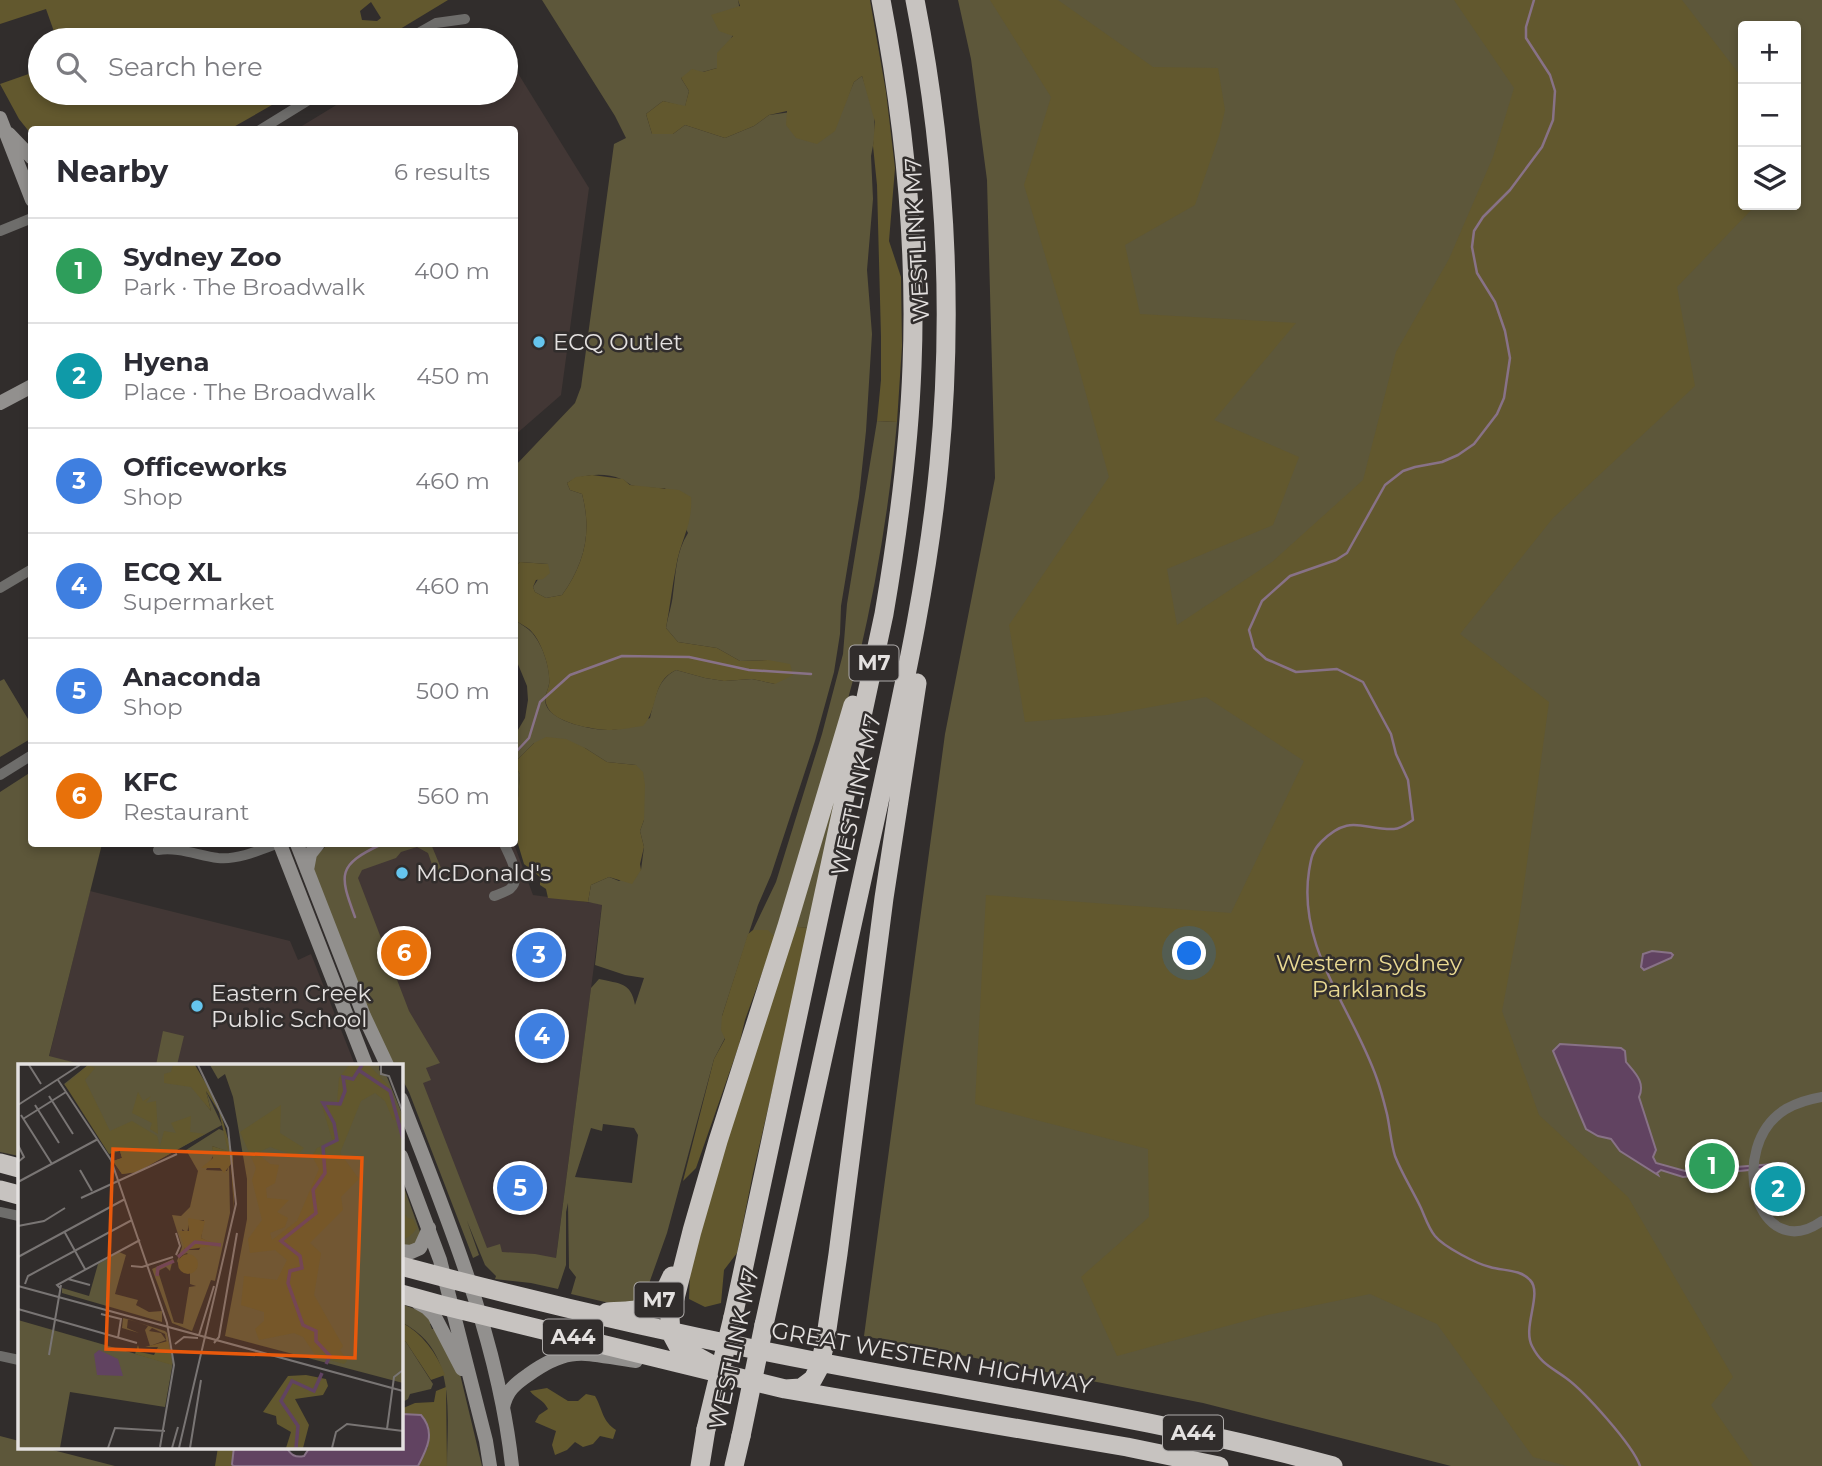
<!DOCTYPE html>
<html lang="en">
<head>
<meta charset="utf-8">
<style>
  body { margin:0; font-family:Montserrat,sans-serif; background:#f2f2f3; color:#2b2b33 }
  .controls { position:absolute; right:21px; top:21px; display:grid; overflow:hidden; border-radius:7px; box-shadow:0 4px 10px #0003 }
  .controls button { width:63px; height:63px; display:grid; place-items:center; padding:0; border:0; border-bottom:2px solid #e1e1e2; background:#fff; color:#2b2b33; font:35px sans-serif }
  .you { position:absolute; left:1190px; top:954px; width:24px; height:24px; margin:-18px; border:5px solid #fff; border-radius:50%; background:#1a73e8; box-shadow:0 0 0 10px #1a73e833 }
  .badge { display:grid; place-items:center; width:46px; height:46px; border-radius:50%; background:#457087; color:#fff; font-size:23px; font-weight:700 }
  .pin { position:absolute; translate:-50% -50%; border:4px solid #fff; box-shadow:0 2px 7px #0006 }
  .list { margin:0; padding:0; list-style:none }
  h2 { display:flex; justify-content:space-between; align-items:center; height:91px; margin:0; padding:0 28px; font-size:30px }
  h2 small { font-size:23px; font-weight:400; color:#7c7c81 }
  .list li { display:grid; grid-template-columns:46px 1fr auto; gap:21px; align-items:center; box-sizing:border-box; height:105px; padding:0 28px; border-top:2px solid #e1e1e2 }
  .list b { display:block; font-size:26px; white-space:nowrap }
  .list p { margin:0; font-size:23px; white-space:nowrap; color:#7c7c81 }
  .list em { font-size:23px; font-style:normal; color:#7c7c81 }
  .icon { flex:none; width:38px; height:38px; fill:none; stroke:currentColor; stroke-width:2; stroke-linecap:round; stroke-linejoin:round }
  .map { position:relative; flex:none; width:1822px; height:1466px; overflow:hidden }
  .search { position:absolute; background:#fff; box-shadow:0 4px 10px #0003; left:28px; top:28px; width:490px; height:77px; display:flex; align-items:center; gap:18px; box-sizing:border-box; padding:0 24px; border-radius:38px; color:#7c7c81; font-size:26px }
  .panel { position:absolute; background:#fff; box-shadow:0 4px 10px #0003; left:28px; top:126px; width:490px; height:721px; border-radius:7px }
  .map>svg:first-child { display:block }
  .built { fill:#423735 }
  .green { fill:#5d573a; fill-rule:evenodd }
  .forest { fill:#62582e; fill-rule:evenodd }
  .water { fill:#614361; stroke:#887287; stroke-width:2 }
  .lines { fill:none; stroke-linecap:round; stroke-linejoin:round }
  .stream { stroke:#887287; stroke-width:2.5 }
  .street { stroke:#6e6d6b; stroke-width:10 }
  .secondary { stroke:#92908e; stroke-width:14 }
  .highway { stroke:#c7c3c0; stroke-width:19 }
  .highway-bridge { stroke:#c7c3c0; stroke-width:19 }
  .poi-dot { fill:#65c5ee; stroke:#312d2c; stroke-width:2.5 }
  .labels { text-anchor:middle; stroke-width:5; stroke-linejoin:round; paint-order:stroke }
  .shield { fill:#312d2c; stroke:#aeabaa; stroke-width:2 }
  .shield-label { font-size:21px; font-weight:bold; fill:#e4e1e0 }
  .street-label { font-size:23px; fill:#e4e1e0; stroke:#312d2c }
  .poi-label { font-size:23px; fill:#e4e1e0; stroke:#312d2c; text-anchor:start }
  .park-label { font-size:23px; fill:#e9d992; stroke:#312d2c }
  .inset-river { fill:none; stroke:#614361; stroke-width:3.5 }
  .inset-road { fill:none; stroke:#797574; stroke-width:2 }
  .view { fill:#e8590c; fill-opacity:0.15; stroke:#e8590c; stroke-width:3.5 }
  .inset-edge { fill:none; stroke:#e4e1e0; stroke-width:3.5 }
</style>
</head>
<body>
<div class="map">
<svg width="1822" height="1466" viewBox="0 0 1822 1466">
  <rect width="100%" height="100%" fill="#312d2c"/>
  <!-- built -->
  <path class="built" d="M506 54 589 188 561 395 515 435 514 130 297 129 356 93H506Z
    M328 844H514L533 895 602 904 554 1273 492 1272Z
    M90 891 290 941 298 960 311 954 355 1065H84L49 1057Z"/>
  <!-- green -->
  <path class="green" d="M542 0H738C744 19 725 51 717 68L681 78 689 91 685 107 663 101 646 114 652 134H673L685 125 725 138 754 126 769 115 844 105 854 82 862 76 874 111 875 135 871 156 873 199 867 270 872 334 866 431 859 497 841 606 840 634 834 672 815 741 771 875 758 905 722 1016 725 1038 714 1059 667 1233 646 1292 650 1299 622 1306 571 1294 576 1277 569 1268 568 1203 566 1212V1265L558 1289 531 1283 495 1279 496 1276 485 1265 467 1221 479 1255 473 1258 409 1092 401 1077V1065H393L386 1054 313 872 314 858 328 844H431L443 873 436 876 428 853 417 847 401 852 396 858 362 870 358 878 409 1011 440 1063 426 1068 431 1080 423 1083 487 1248 500 1244 502 1252 535 1254 556 1258 591 988 599 979C620 984 631 982 635 1005L644 978 625 975 595 965 602 905 588 902 591 885 609 877 619 881 641 870 644 847 640 831 644 820 636 765 607 762 585 748 534 743 515 762V735L525 718 528 700 527 686 515 657V620C519 623 524 626 528 629 541 639 551 668 549 684 548 692 543 696 546 705 552 722 592 730 609 730 622 730 638 722 650 718 655 698 657 680 676 670L705 678 724 681 752 679 775 684 768 660 740 661 717 648 678 642 666 628C668 616 672 605 673 594 676 572 676 552 688 533L665 488C655 488 641 488 631 485 627 483 625 480 621 479 604 472 582 474 567 483L570 490 582 494C592 532 585 563 562 595L546 598 535 592 533 587 548 564 520 562 515 566V466L575 403 581 387 614 144 626 138 615 116ZM603 1124 634 1128 638 1135 632 1183 575 1177 591 1128 602 1131Z
    M958 0H1822V1466H1451L1203 1403 864 1336 945 734 995 478 987 180 971 59ZM1743 26H1796V205H1743Z
    M877 421 897 422C890 501 877 580 859 657 835 752 804 844 775 937L753 930 776 882 822 734 843 654 847 604Z
    M4 679 31 724 32 738 0 757V681Z
    M515 767 520 774 517 814 515 821Z
    M31 772 32 844H102L49 1056 84 1065H19V1156L0 1152V792Z
    M835 792H839L810 928 793 927Z
    M163 1031 184 1036 177 1065H156Z
    M401 1179 420 1232 416 1243 401 1249Z
    M401 1304 426 1313 434 1322 430 1324 432 1329 437 1328 460 1374 482 1466H447C447 1413 458 1350 401 1322Z
    M401 1339 406 1342 433 1384 431 1389 410 1394 408 1399 401 1403Z
    M0 1436 19 1441V1447H41L115 1466H0Z"/>
  <!-- forest -->
  <path class="forest" d="M0 0H448L382 40H57L46 9 0 24ZM371 2 381 18 377 21 362 20 360 11Z
    M738 0H870L886 92 895 168 889 241 901 277 902 346 897 422 877 421 881 380V337L877 185 873 146 875 122 862 76 854 82 835 131 817 144 796 138 786 125 787 111 769 115 754 126 725 138 685 125 673 134H652L646 114 663 101 685 106 689 91 681 78 692 69 703 72 717 68V53L733 36 719 31 711 15 740 6Z
    M990 0H1058L1153 67 1218 68 1225 110 1219 136 1195 205 1125 245 1140 314 1296 323 1214 420 1299 457 1273 525 1167 569 1177 625 1272 562 1363 480 1396 352 1449 259 1493 157 1514 88 1454 0H1682L1743 79V205H1756L1677 287 1695 386 1553 518 1460 634 1549 702 1519 921 1502 1011 1539 1115 1628 1197 1733 1377 1711 1405 1753 1466H1567L1533 1457 1437 1324 1370 1294 1267 1315 1117 1356 1081 1277 1149 1217 1148 1149 975 1104 986 895 1231 913 1304 761 1206 697 1107 715 1025 722 1009 625 1109 477 1078 365 1024 185 1051 97Z
    M40 70V93H293L230 129 32 130 31 134 19 119 0 84Z
    M592 475 623 479 630 485 679 490 691 497C693 525 680 541 676 567 672 587 670 607 666 628L678 642 717 648 740 661 768 660 790 664 793 675 775 684 752 679 724 681 705 678 676 670C650 683 660 707 643 726 633 727 621 730 611 730 594 730 553 723 547 706 543 697 547 693 549 685 551 669 541 639 529 629 525 626 519 623 515 620V566L520 562 548 564 550 573 543 579 536 580 533 587 535 592 546 598 562 595C585 563 592 532 582 494L570 490 567 483 576 477Z
    M546 737 566 739 585 748 607 762 636 765 643 772 645 785 644 820 640 831 644 847 640 864 641 870 632 884 609 877 591 885 588 902 548 898 546 889 540 885V877L524 864 515 834 520 774 515 767V762L534 743Z
    M787 926 810 928 753 1173 737 1253 724 1270 721 1303 705 1307 689 1299 690 1270Z
    M753 930H768L775 937 745 1020 739 1045 696 1168 683 1181 714 1059 725 1039 721 1030 722 1016 748 934Z
    M401 1192 406 1199 401 1210 408 1218 413 1219 417 1228C413 1234 408 1239 401 1239Z
    M401 1322C423 1334 436 1352 445 1375L431 1380 406 1342 401 1339Z
    M446 1387 447 1466H418L428 1447 401 1415V1409L415 1403 434 1402 436 1391Z
    M547 1388 568 1401H578L586 1394 595 1396C603 1410 602 1421 616 1430L613 1439 600 1436 593 1444 583 1447 575 1442 567 1450 555 1455 552 1445 556 1431 535 1422 539 1415 548 1409C543 1399 536 1399 530 1391Z
    M218 1447H234L233 1466H215Z"/>
  <!-- water -->
  <path class="water" d="M1652 951 1671 953 1673 955 1671 958 1644 970 1641 967 1643 954Z
    M1560 1044 1621 1048 1625 1051 1626 1062C1634 1072 1646 1082 1639 1097L1656 1150 1653 1157 1656 1163 1685 1171 1786 1163 1788 1166 1683 1177 1661 1170 1657 1173 1658 1175 1620 1151 1611 1139 1598 1136 1586 1129 1553 1051Z
    M402 1414 421 1415C436 1432 427 1449 418 1466H233L232 1464 234 1447H286C291 1455 295 1458 304 1456L310 1447H401Z"/>
  <g class="lines">
    <!-- stream -->
    <path class="stream" d="M1534 0 1526 27V38L1550 75 1555 91 1553 120 1542 147 1510 190 1483 217 1474 231 1472 247 1477 273 1495 302 1505 331 1510 358 1504 398 1497 414 1474 444 1458 455 1442 462 1415 467 1403 471 1385 485 1347 553 1336 560 1290 576 1262 601 1249 630 1254 648 1266 659 1296 672 1337 669 1363 682 1391 734 1396 754 1408 780 1413 820C1407 824 1401 829 1394 829 1362 830 1350 813 1321 842 1312 851 1311 859 1309 871 1297 949 1353 1009 1377 1079 1381 1090 1384 1102 1387 1114 1390 1128 1391 1143 1395 1156 1402 1174 1413 1191 1421 1208 1425 1217 1429 1229 1435 1236 1444 1247 1477 1264 1490 1267 1503 1271 1520 1269 1530 1280 1543 1293 1522 1327 1532 1346 1541 1364 1551 1367 1566 1378 1584 1391 1633 1445 1640 1466
      M514 754 529 738 540 702 570 675 622 656 689 657 749 670 811 674
      M355 917C339 874 337 865 382 844"/>
    <!-- street -->
    <path class="street" d="M406 40 436 23 465 19
      M260 130 320 93
      M0 231 32 218
      M0 588 32 569
      M0 775 32 755
      M158 850C179 847 197 855 218 858 237 860 258 851 276 844
      M494 896C499 894 506 892 510 889 523 878 509 855 504 844
      M1822 1097C1810 1099 1797 1103 1786 1109 1725 1146 1757 1267 1822 1221
      M0 1212 19 1216
      M0 1356 19 1360"/>
    <!-- secondary -->
    <path class="secondary" d="M0 118 32 200
      M9 134 32 158
      M0 403 32 386
      M280 844 366 1065
      M297 844 364 1016 387 1065
      M307 870 310 854 318 844
      M401 1099C447 1218 498 1338 512 1466
      M401 1156 440 1260 486 1441 490 1466
      M401 1251 411 1252 420 1248 429 1228
      M418 1303 427 1308 434 1315 462 1369
      M503 1408C506 1391 515 1384 528 1375 572 1343 587 1355 636 1361"/>
    <!-- highway -->
    <path class="highway" d="M0 1163 19 1168
      M0 1190 19 1195
      M401 1266C539 1303 678 1335 819 1362 990 1395 1164 1420 1333 1466
      M401 1294 441 1305 785 1389 1127 1447 1219 1466
      M607 1312C642 1310 657 1312 672 1276
      M733 1317 884 614C898 532 909 449 912 366 917 243 904 120 881 0
      M764 1325C801 1155 839 986 876 816 901 700 928 583 939 464 954 309 945 152 915 0
      M709 1363 678 1346 671 1333 670 1318 692 1231 718 1141 787 926 853 705
      M785 1389 801 1388 813 1379 819 1368 825 1343 838 1254 884 898 917 683
      M700 1466 706 1429
      M734 1466 741 1436"/>
    <!-- highway-bridge -->
    <path class="highway-bridge" d="M706 1429 733 1317
      M741 1436 764 1325"/>
  </g>
  <!-- markers -->
  <g class="poi-dot">
    <circle cx="539" cy="342" r="7"/>
    <circle cx="402" cy="873" r="7"/>
    <circle cx="197" cy="1006" r="7"/>
  </g>
  <g class="labels">
    <!-- shield labels -->
    <g class="shield">
      <rect x="849.5" y="645.5" width="49" height="35" rx="5"/>
      <rect x="634.5" y="1282.5" width="49" height="35" rx="5"/>
      <rect x="543" y="1319.5" width="60" height="35" rx="5"/>
      <rect x="1163" y="1415.5" width="60" height="35" rx="5"/>
    </g>
    <g class="shield-label">
      <text x="874" y="670">M7</text>
      <text x="659" y="1307">M7</text>
      <text x="573" y="1344">A44</text>
      <text x="1193" y="1440">A44</text>
    </g>
    <!-- street labels -->
    <g class="street-label">
      <text transform="translate(917 240) rotate(-93)" y="8">WESTLINK M7</text>
      <text transform="translate(856 795) rotate(-78)" y="8">WESTLINK M7</text>
      <text transform="translate(734 1349) rotate(-78)" y="8">WESTLINK M7</text>
      <text transform="translate(932 1358) rotate(10)" y="8">GREAT WESTERN HIGHWAY</text>
    </g>
    <!-- poi labels -->
    <g class="poi-label">
      <text x="553" y="350">ECQ Outlet</text>
      <text x="416" y="881">McDonald's</text>
      <text x="211" y="1001">Eastern Creek<tspan x="211" dy="26">Public School</tspan></text>
    </g>
    <!-- park labels -->
    <g class="park-label">
      <text x="1369" y="971">Western Sydney<tspan x="1369" dy="26">Parklands</tspan></text>
    </g>
  </g>
  <!-- overview -->
  <g transform="translate(18 1064)">
    <rect width="385" height="385" fill="#312d2c"/>
    <path d="M70 1H158L193 47 188 27 204 61 119 108 104 110 95 97 104 94 102 87 46 20ZM192 1H361V6L369 13 385 52V319L207 272 229 155V115L215 33 207 10 200 15ZM201 65 206 67 211 88 194 82 196 90 188 106 209 107 211 101 212 149 197 217 193 216 174 267 154 259 134 205 155 195 152 207 148 203 140 207 156 258 165 260 171 223 178 222 172 220V209L179 204 169 189 162 192 161 201 159 197 164 183 154 151 163 152 172 143 180 107 168 86ZM172 156H186L183 174 198 182 184 180 181 186H167L164 165 169 169ZM101 188 108 191 97 230 120 236 118 241 131 248 144 247V258L44 229V224L71 232 80 200ZM105 254 109 255 147 267 149 269 155 298 147 343 52 328 42 384H0V256L153 300 147 270 134 264 131 267 143 269 148 276 132 282 127 266 130 262 110 255 109 264 121 269 104 264Z" fill="#5d573a" fill-rule="evenodd"/>
    <path d="M70 1 77 4 67 16 92 67 114 57 139 72 142 82 146 67 158 69 153 59 173 52 172 68 187 70 119 108 104 110 95 97 104 94 102 87 91 90 47 21ZM155 1H177L200 40 215 92 216 147 213 100 206 109 202 104H183L195 94 194 82 210 87 201 48 188 27 193 47 173 23 146 19V10L153 8ZM331 1H351L370 21 384 56H375L367 37 357 29 343 37 322 89 341 115 323 133 325 146 292 179 303 189 296 231 325 282 322 286 329 297 326 300 298 292 285 273 276 269 241 276 237 265 246 257V248L223 241 226 212 259 216 269 196 257 186 232 189 230 175 244 156 234 116 238 104 222 68 263 41 262 69 286 84 278 92 252 83 239 89 252 100 261 101 257 119 248 124 249 134 271 136 259 148 270 154 267 163 252 169 254 176 279 157 301 105 294 92 299 84 315 78 303 39H319L321 14ZM120 28 125 37 133 32 128 39 138 37 140 70 132 65 134 59 114 49ZM170 154 187 157 183 174 200 181 167 186 161 167H171ZM160 200a10 10 0 1 1 20 0a10 10 0 1 1-20 0ZM150 277 154 301 117 290 120 281 122 288 136 291 140 283H127ZM288 311 308 315 310 322 305 331 277 335 291 361 285 384H268L273 368 259 360 258 352 245 348 270 312Z" fill="#62582e"/>
    <path d="M81 286 100 295 105 312 79 311 76 290Z" fill="#614361"/>
    <path class="inset-river" d="M342 7 372 27 385 75M160 193 177 178 203 181M139 212 140 204 156 197M308 300 312 292 298 277V267L285 261 270 219 272 207 284 204 282 192 263 177 298 149 295 126 307 109 305 83 319 76 316 59 305 39 322 40 327 27 325 13 335 15 344 1M278 384 280 362 263 337 274 317 296 327 304 309"/>
    <path class="inset-road" d="M11 1 23 20M363 1V10L371 12 385 49M40 16 93 96 149 259 156 301 142 383M31 32 55 70M0 41 62 1M17 41 41 79M3 51 34 100M5 55 48 28M0 81 6 93 0 98M62 106 74 127M0 118 80 75M63 134 159 90M0 162 26 157 47 144M46 167 67 205M158 191 162 182 158 169M0 193 107 135M113 202 124 203 155 193M50 215 72 221M7 220 10 212 114 156M0 222 385 327M42 224 39 221 122 176M0 245 119 279M83 250 103 255 100 274M181 271 196 222M196 279 201 273 219 169M157 280 166 273 180 274M31 291 43 221M369 365 376 313 385 306M90 384 97 364 147 367M154 384 160 363M161 384 218 140 210 64 180 1M172 384 183 316M314 384 318 368 329 360 385 367"/>
    <path class="view" d="M95 85 344 94 337 294 88 285Z"/>
    <rect width="385" height="385" class="inset-edge"/>
  </g>
</svg>
<div class="controls">
<button>+</button>
<button>−</button>
<button><svg class="icon" aria-label="layers" viewBox="0 0 24 24"><path d="M12 4l9 5-9 5-9-5zM3 14l9 5 9-5"/></svg></button>
</div>
<div class="you"></div>
<div class="pin badge" style="left:1712px;top:1166px;background:#2e9e5b">1</div>
<div class="pin badge" style="left:1778px;top:1189px;background:#0f9aa8">2</div>
<div class="pin badge" style="left:539px;top:955px;background:#3f7fe0">3</div>
<div class="pin badge" style="left:542px;top:1036px;background:#3f7fe0">4</div>
<div class="pin badge" style="left:520px;top:1188px;background:#3f7fe0">5</div>
<div class="pin badge" style="left:404px;top:953px;background:#e8710a">6</div>
<div class="search"><svg class="icon" aria-label="search" viewBox="0 0 24 24"><circle cx="10" cy="10" r="6"/><path d="M15 15l6 6"/></svg>Search here</div>
<section class="panel">
<h2>Nearby<small>6 results</small></h2>
<ul class="list">
<li><span class="badge" style="background:#2e9e5b">1</span><div><b>Sydney Zoo</b><p>Park · The Broadwalk</p></div><em>400 m</em></li>
<li><span class="badge" style="background:#0f9aa8">2</span><div><b>Hyena</b><p>Place · The Broadwalk</p></div><em>450 m</em></li>
<li><span class="badge" style="background:#3f7fe0">3</span><div><b>Officeworks</b><p>Shop</p></div><em>460 m</em></li>
<li><span class="badge" style="background:#3f7fe0">4</span><div><b>ECQ XL</b><p>Supermarket</p></div><em>460 m</em></li>
<li><span class="badge" style="background:#3f7fe0">5</span><div><b>Anaconda</b><p>Shop</p></div><em>500 m</em></li>
<li><span class="badge" style="background:#e8710a">6</span><div><b>KFC</b><p>Restaurant</p></div><em>560 m</em></li>
</ul>
</section>
</div>
</body>
</html>
